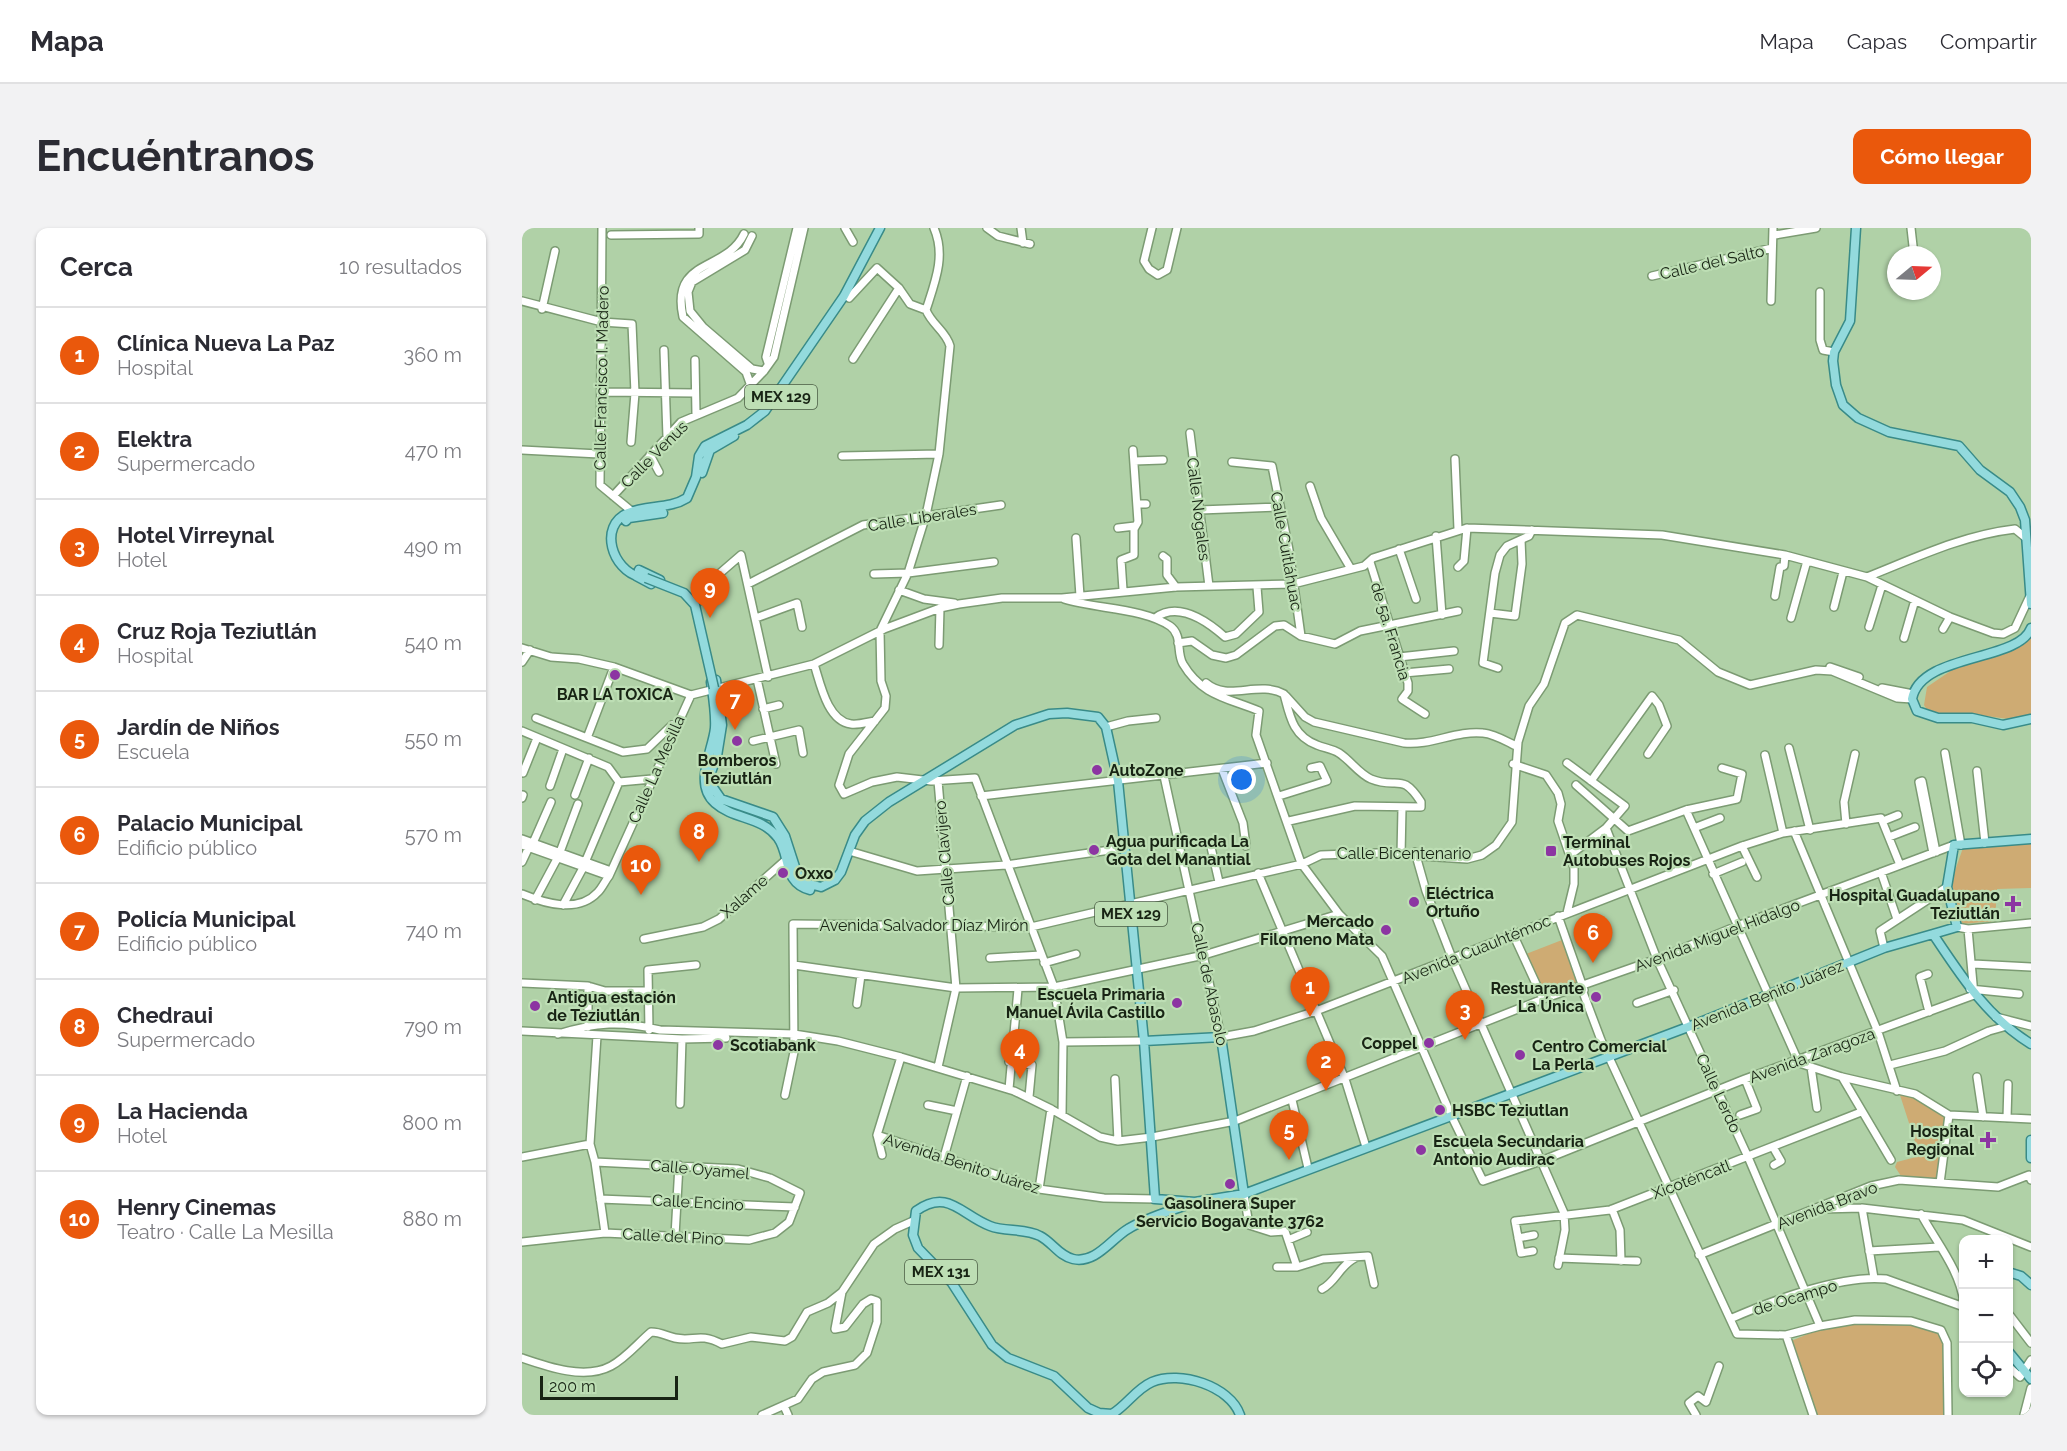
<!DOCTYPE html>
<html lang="es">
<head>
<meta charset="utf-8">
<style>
  body { margin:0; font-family:Raleway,sans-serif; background:#f2f2f3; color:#2b2b33 }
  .controls { position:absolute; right:18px; bottom:18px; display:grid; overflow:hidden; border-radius:12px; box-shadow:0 2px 4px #0004 }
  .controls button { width:54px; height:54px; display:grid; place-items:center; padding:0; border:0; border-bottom:2px solid #e1e1e2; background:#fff; color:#2b2b33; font:30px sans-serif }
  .compass { position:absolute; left:1365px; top:18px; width:54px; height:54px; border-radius:50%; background:#fff; box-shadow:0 2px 4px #0004; rotate:71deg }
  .scale { position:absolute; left:18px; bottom:15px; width:138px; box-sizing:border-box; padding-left:6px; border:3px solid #182414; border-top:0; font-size:16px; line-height:21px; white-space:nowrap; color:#182414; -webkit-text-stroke:4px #bddeb4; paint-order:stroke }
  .you { position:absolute; left:720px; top:552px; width:21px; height:21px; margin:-15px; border:4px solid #fff; border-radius:50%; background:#1a73e8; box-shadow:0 0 0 9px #1a73e833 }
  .badge { display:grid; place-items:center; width:39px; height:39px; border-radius:50%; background:#ea580c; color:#fff; font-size:20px; font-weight:700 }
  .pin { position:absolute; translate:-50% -50px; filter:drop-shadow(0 2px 3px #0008) }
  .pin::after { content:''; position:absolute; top:32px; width:21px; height:18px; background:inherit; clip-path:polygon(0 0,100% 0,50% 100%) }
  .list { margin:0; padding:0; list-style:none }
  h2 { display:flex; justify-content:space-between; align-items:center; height:78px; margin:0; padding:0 24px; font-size:26px }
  h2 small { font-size:20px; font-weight:400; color:#7c7c81 }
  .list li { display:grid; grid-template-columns:39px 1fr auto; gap:18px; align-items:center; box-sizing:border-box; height:96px; padding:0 24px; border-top:2px solid #e1e1e2 }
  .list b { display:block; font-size:22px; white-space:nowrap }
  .list p { margin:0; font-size:20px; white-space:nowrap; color:#7c7c81 }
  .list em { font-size:20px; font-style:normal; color:#7c7c81 }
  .icon { flex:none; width:33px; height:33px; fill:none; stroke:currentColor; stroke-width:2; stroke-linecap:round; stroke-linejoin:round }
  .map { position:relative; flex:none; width:1509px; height:1187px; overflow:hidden; border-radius:12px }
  header { display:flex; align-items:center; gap:36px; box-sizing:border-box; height:84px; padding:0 30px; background:#fff; border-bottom:2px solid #e1e1e2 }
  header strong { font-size:28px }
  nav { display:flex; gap:33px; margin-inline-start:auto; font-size:21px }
  .intro { display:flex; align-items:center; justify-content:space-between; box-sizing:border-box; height:144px; padding:0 36px }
  h1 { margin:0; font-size:42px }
  .button { padding:15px 27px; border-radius:12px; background:#ea580c; color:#fff; font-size:21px; font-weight:700 }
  main { display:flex; gap:36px; padding:0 36px }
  aside { flex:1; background:#fff; border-radius:12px; box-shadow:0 2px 4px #0004 }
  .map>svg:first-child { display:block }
  .green { fill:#ceab73 }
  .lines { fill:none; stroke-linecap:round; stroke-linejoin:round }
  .minor-casing { stroke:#7c9b73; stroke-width:10 }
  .major-casing { stroke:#398b88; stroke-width:11 }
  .minor { stroke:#fff; stroke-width:7 }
  .major { stroke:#93dadd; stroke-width:8 }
  .major-bridge-casing { stroke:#398b88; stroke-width:11; stroke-linecap:butt }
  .major-bridge { stroke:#93dadd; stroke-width:8 }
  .poi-dot { fill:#8c35a2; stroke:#bddeb4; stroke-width:2 }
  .labels { text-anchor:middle; stroke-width:4.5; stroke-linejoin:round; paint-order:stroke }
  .shield { fill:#bddeb4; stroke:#4a5c44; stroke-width:1.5 }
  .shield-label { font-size:15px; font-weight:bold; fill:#182414 }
  .street-label { font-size:16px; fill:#182414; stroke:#bddeb4 }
  .poi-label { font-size:16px; font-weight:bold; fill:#182414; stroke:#bddeb4; text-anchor:start }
</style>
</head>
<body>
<header>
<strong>Mapa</strong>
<nav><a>Mapa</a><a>Capas</a><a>Compartir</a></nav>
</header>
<div class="intro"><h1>Encuéntranos</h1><a class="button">Cómo llegar</a></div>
<main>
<aside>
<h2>Cerca<small>10 resultados</small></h2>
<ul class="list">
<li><span class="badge">1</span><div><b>Clínica Nueva La Paz</b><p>Hospital</p></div><em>360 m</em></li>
<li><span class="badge">2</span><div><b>Elektra</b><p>Supermercado</p></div><em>470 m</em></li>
<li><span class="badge">3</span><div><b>Hotel Virreynal</b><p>Hotel</p></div><em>490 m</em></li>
<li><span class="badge">4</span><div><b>Cruz Roja Teziutlán</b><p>Hospital</p></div><em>540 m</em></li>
<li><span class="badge">5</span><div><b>Jardín de Niños</b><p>Escuela</p></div><em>550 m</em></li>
<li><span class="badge">6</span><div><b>Palacio Municipal</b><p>Edificio público</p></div><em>570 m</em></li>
<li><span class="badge">7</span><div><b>Policía Municipal</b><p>Edificio público</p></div><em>740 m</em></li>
<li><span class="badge">8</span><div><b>Chedraui</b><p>Supermercado</p></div><em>790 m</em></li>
<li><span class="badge">9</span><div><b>La Hacienda</b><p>Hotel</p></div><em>800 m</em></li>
<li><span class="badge">10</span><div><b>Henry Cinemas</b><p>Teatro · Calle La Mesilla</p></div><em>880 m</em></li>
</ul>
</aside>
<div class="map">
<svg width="1509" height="1187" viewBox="0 0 1509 1187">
  <rect width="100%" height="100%" fill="#b0d1a7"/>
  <!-- green -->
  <path class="green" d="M1509 404V488L1494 492 1442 485 1414 489 1408 487 1402 477 1405 459 1433 440Z
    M1509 613V660L1475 661 1473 693 1440 696 1429 654 1442 617Z
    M1040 712 1055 756 1023 768 1004 726Z
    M1377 864 1392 868 1423 889 1415 955 1381 951 1373 939 1375 934 1394 929 1396 923Z
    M1344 1095C1368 1096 1409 1090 1422 1114L1424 1187H1295L1269 1113 1293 1103Z"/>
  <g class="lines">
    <!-- minor casing -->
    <g class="minor-casing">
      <path id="minor" d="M80 0 78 257 113 286
        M323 0 331 14
        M465 0 476 8 508 16
        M499 0 501 15
        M630 0 622 33 627 41 636 47 645 42 655 0
        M1389 0 1392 27
        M222 6C204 44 148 30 161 89L224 144 229 158
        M89 7 177 6V0
        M1253 7 1294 0
        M230 8 223 22 170 54 166 64 168 83 181 99 230 141 242 143
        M1130 48 1250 20
        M1298 64V112L1301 122 1312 124
        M327 70 355 40 377 60 388 76 404 82
        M0 73 80 94 110 96 113 165 109 214
        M1249 73 1251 0
        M20 81 33 23
        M404 82C410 97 424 103 428 118L417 226 404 287 386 345 358 403 359 453 364 468 363 480 327 526 317 557 322 566 350 554 375 549 409 553 453 550 532 759 541 814 540 887
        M404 82C413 54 424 28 412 0
        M142 122 145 209
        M331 131 377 60
        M173 132 174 186
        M246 135 244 129 275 0
        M81 164 173 165
        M668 205 687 358
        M0 222 77 226
        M128 227 137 244
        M320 228 417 226
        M933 231 936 301
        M612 233 641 232
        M710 234 750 238 767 322 779 408
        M788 258 799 290 829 341
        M91 268 159 194 216 170 242 143 252 129 282 0
        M615 276H624
        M678 282 757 279
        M596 300 613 298
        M914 308 920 387
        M554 310 558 368
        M877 321 894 371
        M641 328 645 331V347L654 359
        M848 334 886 455V463L880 471 903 486
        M936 339 942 333 945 300
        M352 346 386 345 472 334
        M1345 349C1393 330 1441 307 1493 301L1504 310
        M226 356 341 297 479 277
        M377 362 402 371 432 375
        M601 362 599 332 612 327V301L616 294 611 222
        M1253 368 1258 339 1262 338 1263 327
        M542 371C574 381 622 380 648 398 661 407 654 425 661 436 680 468 706 470 737 483L734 507 779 635 817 686 860 728 929 887 961 953 1019 933 1223 851 1452 767 1446 701
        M175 375 197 346 219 327 246 449
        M1312 379 1321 344
        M968 385 993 388 1000 336 999 312
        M234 390 275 375 280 399
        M633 390C656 373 685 393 703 409L714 406 737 384 735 359
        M1269 390 1285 333
        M1347 399 1360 357
        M1421 401 1428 389
        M1382 410 1393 372
        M656 415 670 413 690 427 704 430 714 427 753 398 762 397 779 408 813 416 838 403 936 383
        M417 417 418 380
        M0 420 29 429 57 431 92 439 169 467
        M877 429 932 423
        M0 434 8 422
        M292 436C298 454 305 493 329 496 337 497 346 494 353 493
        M1308 439 1337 449
        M976 440 961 435 973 345 978 327 985 318 1007 308 1010 302
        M882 445 927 441
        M235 451 254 536
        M684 455C706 474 736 452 762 466 768 489 771 508 795 517 802 520 811 521 817 525 828 532 837 546 849 551 876 562 879 543 899 574V579L833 578 767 593
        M1360 460 1391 466
        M764 468 783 489 792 494 882 515C908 518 935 502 961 505 972 506 982 512 992 517
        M241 481 257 477
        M14 490 101 524 125 521 150 497
        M584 499 606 493 634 490
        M0 503 86 539 97 554 130 551
        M65 510 92 439
        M231 513 277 502 281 525
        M1267 520 1288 602
        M1423 525 1439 617
        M1243 527 1261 605
        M1045 535 1103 578 1084 600 1048 627
        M991 536 1024 547 1036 565 1039 576 1036 593 1052 640V656L1045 685
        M700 541 721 595 724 618
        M1455 543 1463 615
        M1 545 15 510
        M642 548 699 809 732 803 794 783 1220 618 1261 605 1359 590 1378 637
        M416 553 434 760 416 839
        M1069 553 1130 468 1137 477 1145 498 1126 526
        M1054 557 1106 603 1164 582 1215 571 1220 546 1200 540
        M28 558 41 521
        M53 567 67 530
        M459 568 745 535
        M757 568 805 553 798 538 789 540
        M0 570 1 567
        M1164 582 1277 835 1320 849 1393 866 1427 887 1509 891
        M1361 593 1376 587
        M1324 596 1322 574 1333 526
        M1084 600 1135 731 1226 929 1298 1098
        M1172 600 1198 590
        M1272 603 1356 804 1375 863
        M1367 609 1393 599
        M0 611 89 643
        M11 615 29 574
        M688 615 697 654
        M0 617 87 648
        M1220 618 1235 649
        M327 623 395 643 484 637 602 620
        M38 624 56 576
        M893 624 904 663 930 730 1042 985 1043 1002 1036 1037
        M1411 625 1397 554 1400 553 1414 624
        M879 627 880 580
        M64 632 97 554
        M0 634 7 619
        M1359 644 1375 691
        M736 645 823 851 844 919
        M1191 646 1220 634
        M0 666C22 675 56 686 76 664 80 660 83 653 87 648L169 467 292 436 362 401 418 380 437 376 480 370H540L654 359 771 356 842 338 851 330 945 300 1140 307 1263 327 1345 349 1428 389 1471 405 1481 406 1493 400 1507 370
        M13 672 36 629
        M41 677 62 638
        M1036 688 1062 762
        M1435 699 1446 701 1509 695
        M991 706 1021 771
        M122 711 181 699 197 691 267 629
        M1362 720 1358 703 1425 659
        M468 730 519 727
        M522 735 554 726
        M1451 736 1509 739
        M272 737 434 760 532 759 682 727 817 686
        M1406 746 1398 749 1407 784
        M0 755 66 758 83 763H126
        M1059 759 1079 812 1215 1106 1264 1107 1298 1098 1333 1092 1389 1093 1419 1102 1425 1115 1426 1187
        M1448 761 1497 766
        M1115 775 1152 762
        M335 776 339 747
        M1474 789 1509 798
        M66 799V758
        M127 802 126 742 174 737
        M0 803 160 811 204 810
        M36 806C74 794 100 793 138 802L272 806 316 813 379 829 492 863 529 881 578 909 596 913 630 909 713 893 1021 771 1135 731 1215 698 1432 617
        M75 808 68 916 73 934 83 1005
        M541 814 622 813
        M487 834 510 837 507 869
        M1368 837 1423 823 1467 803 1485 798
        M1289 839 1295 880
        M1320 849 1369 932
        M1455 849 1461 889
        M593 851 596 913
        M487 861 496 761
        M263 867 272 824 271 696 509 699 780 636 799 627 855 625 945 631 960 627 974 617 990 594 996 514 1007 478 1022 456 1043 395 1055 387 1157 412 1196 444 1228 457 1294 442 1310 443 1375 470 1390 471
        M770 872 786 940
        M158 876 160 811
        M406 877 435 883
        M1218 887 1235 881 1223 851
        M1485 890 1486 856
        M355 907 517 961 582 970 633 971
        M1251 919 1259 933 1252 937
        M360 927 355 907 379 829
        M0 929 68 916
        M422 929 445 848
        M1418 955 1427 887
        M517 961 529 881
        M722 966 727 997 749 1004 763 1003 775 1039
        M78 971 273 979
        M1340 980 1352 1050
        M1090 981 1098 1002 1099 1033
        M1298 981 1340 980 1441 992 1509 1019
        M1399 986C1414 1014 1438 1042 1442 1075
        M153 1008 157 937
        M996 1010 1012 1007
        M766 1012 785 1004
        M0 1014 83 1005 227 1012 253 1005 267 994 278 965 248 950 216 941 73 934
        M1011 1023 999 1025 993 993 1088 982 1339 884
        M1347 1023 1417 1019
        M1177 1027 1349 958 1377 952 1476 959 1507 947 1509 952
        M1037 1030 1115 1033
        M755 1039H775L801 1031 846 1028 852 1056
        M800 1061C814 1054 818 1037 833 1030
        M1486 1085 1509 1115
        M1208 1091C1249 1073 1320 1046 1364 1051L1442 1079
        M1264 1107 1291 1187
        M0 1130C26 1139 63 1152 89 1138 104 1130 116 1115 129 1104 139 1104 144 1108 153 1110 173 1114 176 1104 200 1116L229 1109 263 1113 270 1109 285 1084 306 1075 320 1064
        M1486 1138 1498 1149 1509 1132
        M262 1178 266 1187
        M240 1187 276 1171 290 1151 301 1144 333 1137 345 1125 355 1094V1073L349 1071 341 1076 323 1099 313 1101 320 1064 352 1016 373 1001 391 993
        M1174 1187 1167 1175 1176 1168 1184 1174 1197 1138
        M1502 1187 1509 1160"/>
    </g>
    <!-- major casing -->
    <g class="major-casing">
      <path id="major" d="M1334 0 1328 93 1312 124 1311 133 1314 157 1321 177 1336 190 1367 204 1437 218 1458 242 1488 264 1498 279 1503 292 1509 376
        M180 245 188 222 212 208
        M104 293 107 290 141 285
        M117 342 138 352
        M114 348 129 356
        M118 349C90 342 76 298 106 285 125 276 146 282 165 270L174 249 177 228 183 218 225 197 243 183 322 68 358 0
        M1509 400C1497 434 1398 425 1390 471L1395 483 1416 490H1450L1481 497 1509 491
        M194 452 200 497 195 528 188 547 190 558 199 571 251 589 263 608 275 645 284 655 299 659 313 652 319 644 333 607 343 593 367 574 493 497 527 486 545 485 576 489 584 499 596 553 622 813 633 971 673 974 722 966 1166 799 1362 720 1411 706C1439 748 1465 789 1509 816
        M189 454C191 468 194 486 193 500 191 522 171 556 193 575 212 592 240 588 256 610 269 628 260 654 288 662
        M1411 706 1435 699 1425 659 1432 617 1509 611
        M622 813 699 809 722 966
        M1509 912V930
        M670 975C649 983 625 989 606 1001 589 1011 574 1036 551 1031 537 1028 530 1014 518 1008 503 1000 483 1004 468 998 439 987 426 960 394 983L391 1007 396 1020 430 1055 470 1117 486 1130 532 1148 566 1180 577 1185 590 1186C605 1177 614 1161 630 1154 658 1142 708 1158 718 1187
        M1486 1044 1499 1048 1509 1057
        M1486 1123 1509 1151"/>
    </g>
    <!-- minor -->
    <use href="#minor" class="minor"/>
    <!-- major -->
    <use href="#major" class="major"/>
    <!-- major-bridge casing -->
    <g class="major-bridge-casing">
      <path id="major-bridge" d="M124 350 162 365 173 377 192 460"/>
    </g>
    <!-- major-bridge -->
    <use href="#major-bridge" class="major-bridge"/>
  </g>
  <!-- markers -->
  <g class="poi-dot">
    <circle cx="93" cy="447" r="6"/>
    <circle cx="215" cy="513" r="6"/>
    <circle cx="575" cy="542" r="6"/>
    <circle cx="572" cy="622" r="6"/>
    <rect x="1023" y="617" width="12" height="12" rx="3"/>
    <circle cx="261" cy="645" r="6"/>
    <circle cx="892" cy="674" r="6"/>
    <path d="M1488 667h6v6h6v6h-6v6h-6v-6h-6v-6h6z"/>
    <circle cx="864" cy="702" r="6"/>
    <circle cx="1074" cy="769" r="6"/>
    <circle cx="655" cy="775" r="6"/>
    <circle cx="13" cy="778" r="6"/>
    <circle cx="907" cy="815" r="6"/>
    <circle cx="196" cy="817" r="6"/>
    <circle cx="998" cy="827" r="6"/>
    <circle cx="918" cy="882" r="6"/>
    <path d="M1463 903h6v6h6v6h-6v6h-6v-6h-6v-6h6z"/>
    <circle cx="899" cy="922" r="6"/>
    <circle cx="708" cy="956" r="6"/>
  </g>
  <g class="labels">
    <!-- shield labels -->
    <g class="shield">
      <rect x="223" y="157" width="72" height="24" rx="4.5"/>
      <rect x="573" y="674" width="72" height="24" rx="4.5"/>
      <rect x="383" y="1032" width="72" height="24" rx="4.5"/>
    </g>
    <g class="shield-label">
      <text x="259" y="174">MEX 129</text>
      <text x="609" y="691">MEX 129</text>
      <text x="419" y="1049">MEX 131</text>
    </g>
    <!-- street labels -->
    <g class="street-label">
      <text transform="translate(1190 34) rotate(-13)" y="6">Calle del Salto</text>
      <text transform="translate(79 150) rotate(-89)" y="6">Calle Francisco I. Madero</text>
      <text transform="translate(132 226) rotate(-45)" y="6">Calle Venus</text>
      <text transform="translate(677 281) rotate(83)" y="6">Calle Nogales</text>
      <text transform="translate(400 289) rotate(-9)" y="6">Calle Liberales</text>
      <text transform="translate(765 323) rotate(80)" y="6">Calle Cuitláhuac</text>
      <text transform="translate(869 403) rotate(73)" y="6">de 5a. Francia</text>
      <text transform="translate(134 541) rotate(-66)" y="6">Calle La Mesilla</text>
      <text transform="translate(422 625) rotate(-95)" y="6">Calle Clavijero</text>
      <text x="882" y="631">Calle Bicentenario</text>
      <text transform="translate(222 668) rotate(-41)" y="6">Xalame</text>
      <text x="402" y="703">Avenida Salvador Díaz Mirón</text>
      <text transform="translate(1195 707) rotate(-21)" y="6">Avenida Miguel Hidalgo</text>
      <text transform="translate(954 721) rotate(-22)" y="6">Avenida Cuauhtémoc</text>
      <text transform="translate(688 756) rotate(78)" y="6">Calle de Abasolo</text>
      <text transform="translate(1245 767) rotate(-22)" y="6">Avenida Benito Juárez</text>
      <text transform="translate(1290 827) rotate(-20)" y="6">Avenida Zaragoza</text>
      <text transform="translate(1197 865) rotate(65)" y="6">Calle Lerdo</text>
      <text transform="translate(440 935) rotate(18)" y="6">Avenida Benito Juárez</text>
      <text transform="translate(178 941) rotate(5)" y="6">Calle Oyamel</text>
      <text transform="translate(1169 951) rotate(-21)" y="6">Xicoténcatl</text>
      <text transform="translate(176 974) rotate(3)" y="6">Calle Encino</text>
      <text transform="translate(1305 977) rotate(-21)" y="6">Avenida Bravo</text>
      <text transform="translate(151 1008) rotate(3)" y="6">Calle del Pino</text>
      <text transform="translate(1273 1069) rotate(-17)" y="6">de Ocampo</text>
    </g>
    <!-- poi labels -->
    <g class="poi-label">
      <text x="93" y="472" text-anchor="middle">BAR LA TOXICA</text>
      <text x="215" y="538" text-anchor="middle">Bomberos<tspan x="215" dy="18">Teziutlán</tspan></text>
      <text x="587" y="548">AutoZone</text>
      <text x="584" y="619">Agua purificada La<tspan x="584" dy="18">Gota del Manantial</tspan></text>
      <text x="1041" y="620">Terminal<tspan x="1041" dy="18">Autobuses Rojos</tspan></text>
      <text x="273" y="651">Oxxo</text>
      <text x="904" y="671">Eléctrica<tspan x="904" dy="18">Ortuño</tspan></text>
      <text x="1478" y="673" text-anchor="end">Hospital Guadalupano<tspan x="1478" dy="18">Teziutlán</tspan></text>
      <text x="852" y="699" text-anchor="end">Mercado<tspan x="852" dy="18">Filomeno Mata</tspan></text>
      <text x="1062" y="766" text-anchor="end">Restuarante<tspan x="1062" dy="18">La Única</tspan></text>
      <text x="643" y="772" text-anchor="end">Escuela Primaria<tspan x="643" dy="18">Manuel Ávila Castillo</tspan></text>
      <text x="25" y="775">Antigua estación<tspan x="25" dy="18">de Teziutlán</tspan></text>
      <text x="895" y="821" text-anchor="end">Coppel</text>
      <text x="208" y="823">Scotiabank</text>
      <text x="1010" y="824">Centro Comercial<tspan x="1010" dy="18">La Perla</tspan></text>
      <text x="930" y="888">HSBC Teziutlan</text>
      <text x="1452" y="909" text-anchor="end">Hospital<tspan x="1452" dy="18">Regional</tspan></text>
      <text x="911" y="919">Escuela Secundaria<tspan x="911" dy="18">Antonio Audirac</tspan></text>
      <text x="708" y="981" text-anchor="middle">Gasolinera Super<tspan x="708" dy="18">Servicio Bogavante 3762</tspan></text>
    </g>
  </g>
</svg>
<div class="controls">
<button>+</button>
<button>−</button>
<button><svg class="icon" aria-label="locate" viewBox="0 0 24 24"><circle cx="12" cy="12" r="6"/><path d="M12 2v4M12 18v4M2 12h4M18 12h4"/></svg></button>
</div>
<svg class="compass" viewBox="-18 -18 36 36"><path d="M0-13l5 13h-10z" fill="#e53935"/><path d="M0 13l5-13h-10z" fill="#7c7c81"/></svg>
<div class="scale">200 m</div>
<div class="you"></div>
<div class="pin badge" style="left:788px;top:789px">1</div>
<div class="pin badge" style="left:804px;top:863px">2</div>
<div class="pin badge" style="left:943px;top:812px">3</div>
<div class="pin badge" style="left:498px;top:851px">4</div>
<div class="pin badge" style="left:767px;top:932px">5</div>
<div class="pin badge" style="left:1071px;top:735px">6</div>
<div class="pin badge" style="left:213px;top:502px">7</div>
<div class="pin badge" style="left:177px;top:634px">8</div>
<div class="pin badge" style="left:188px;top:390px">9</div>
<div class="pin badge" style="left:119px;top:667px">10</div>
</div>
</main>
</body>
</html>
